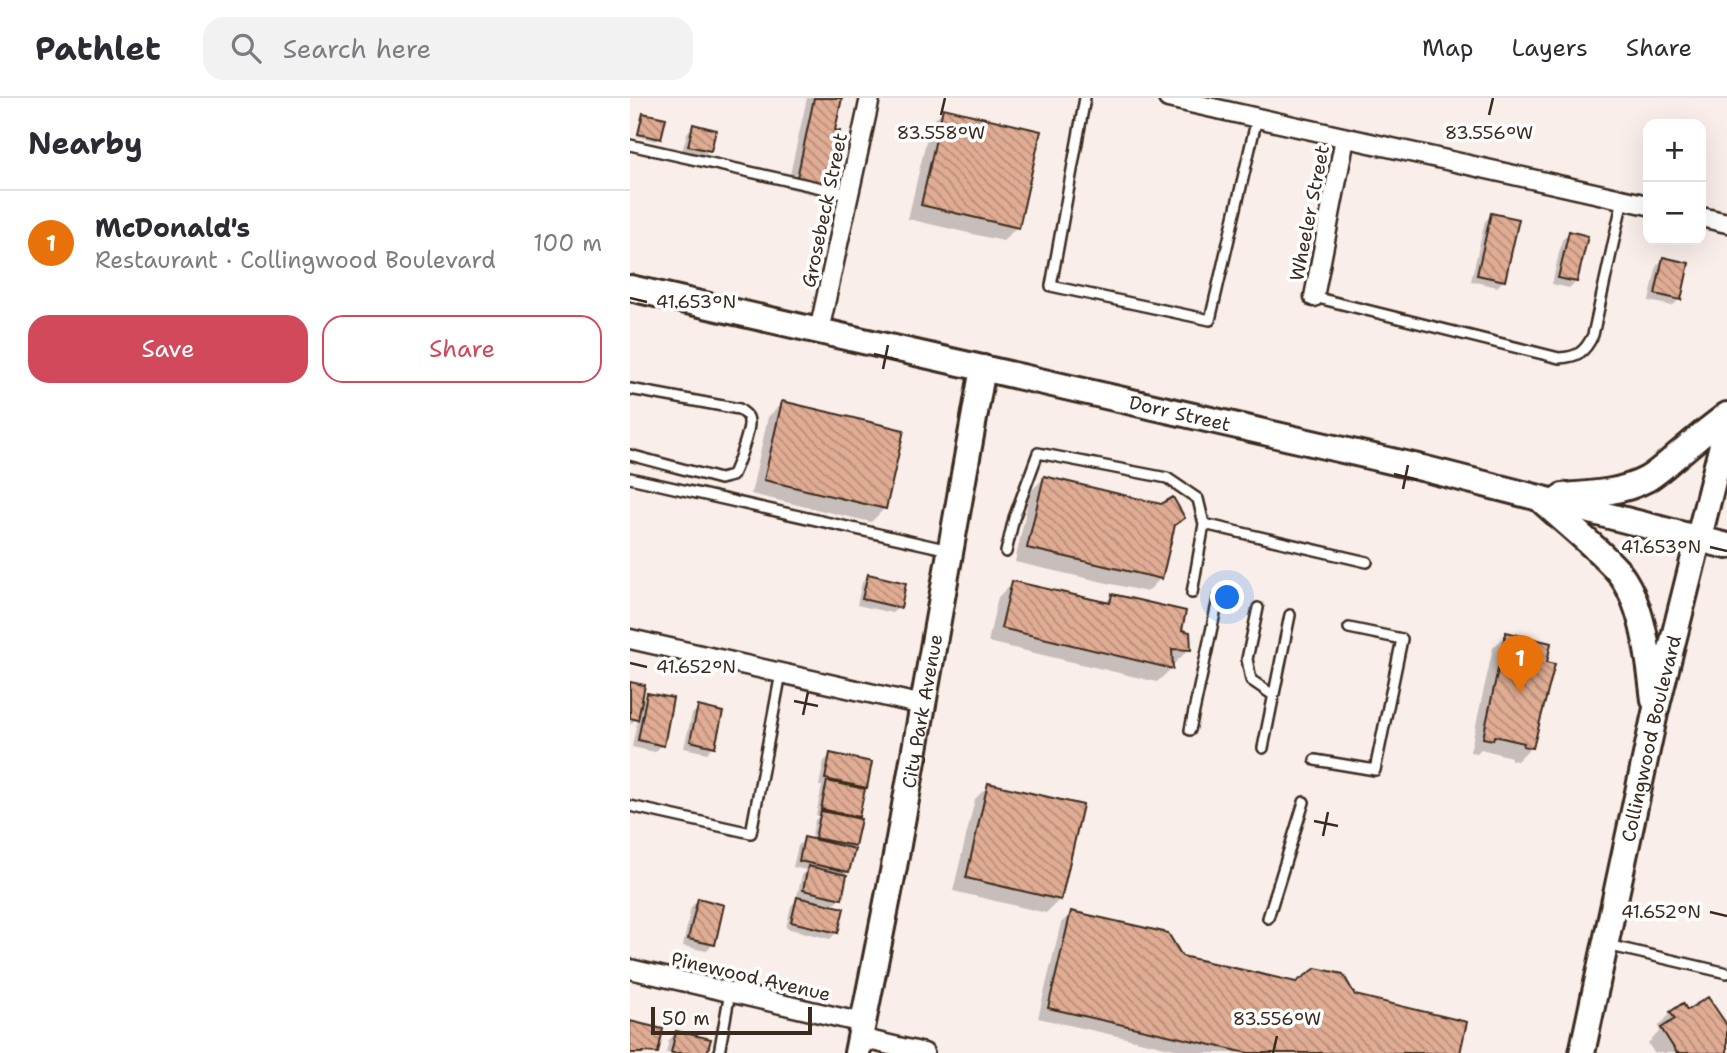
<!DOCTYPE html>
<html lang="en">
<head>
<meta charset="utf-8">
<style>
  body { margin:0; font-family:"Shantell Sans",sans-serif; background:#f2f2f3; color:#2b2b33 }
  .controls { position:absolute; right:21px; top:21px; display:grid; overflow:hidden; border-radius:14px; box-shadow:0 7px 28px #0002 }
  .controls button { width:63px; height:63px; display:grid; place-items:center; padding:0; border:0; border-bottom:2px solid #e1e1e2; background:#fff; color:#2b2b33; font:35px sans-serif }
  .scale { position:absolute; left:21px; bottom:18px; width:161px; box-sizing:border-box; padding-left:7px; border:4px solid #3b2a1e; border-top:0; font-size:19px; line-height:24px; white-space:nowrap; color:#3b2a1e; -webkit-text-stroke:5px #fff; paint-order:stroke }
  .you { position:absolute; left:598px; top:500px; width:24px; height:24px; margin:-18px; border:5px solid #fff; border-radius:50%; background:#1a73e8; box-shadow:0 0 0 10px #1a73e833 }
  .badge { display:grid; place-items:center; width:46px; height:46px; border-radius:50%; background:#d1495b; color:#fff; font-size:23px; font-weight:700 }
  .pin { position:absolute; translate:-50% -58px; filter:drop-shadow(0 2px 4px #0008) }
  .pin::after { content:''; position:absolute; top:37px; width:24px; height:21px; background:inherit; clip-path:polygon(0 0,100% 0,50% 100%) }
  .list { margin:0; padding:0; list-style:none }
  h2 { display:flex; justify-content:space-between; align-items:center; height:91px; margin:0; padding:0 28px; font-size:30px }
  h2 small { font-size:23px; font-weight:400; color:#7c7c81 }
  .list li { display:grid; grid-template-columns:46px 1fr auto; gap:21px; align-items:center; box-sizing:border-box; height:105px; padding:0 28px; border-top:2px solid #e1e1e2 }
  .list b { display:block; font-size:26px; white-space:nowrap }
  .list p { margin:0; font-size:23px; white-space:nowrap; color:#7c7c81 }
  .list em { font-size:23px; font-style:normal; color:#7c7c81 }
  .actions { display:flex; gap:14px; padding:21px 28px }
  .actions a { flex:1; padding:16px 0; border:2px solid #d1495b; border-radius:21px; text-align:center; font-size:24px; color:#d1495b }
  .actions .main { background:#d1495b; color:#fff }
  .icon { flex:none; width:38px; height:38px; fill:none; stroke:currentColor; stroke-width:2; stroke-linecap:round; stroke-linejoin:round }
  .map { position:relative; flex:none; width:1097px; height:955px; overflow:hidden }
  header { display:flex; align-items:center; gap:42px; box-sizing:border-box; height:98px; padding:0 35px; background:#fff; border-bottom:2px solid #e1e1e2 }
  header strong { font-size:33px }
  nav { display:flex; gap:38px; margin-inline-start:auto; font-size:24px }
  .search { width:490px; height:63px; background:#f2f2f3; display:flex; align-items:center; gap:18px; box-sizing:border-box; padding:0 24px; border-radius:21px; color:#7c7c81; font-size:26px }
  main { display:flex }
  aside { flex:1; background:#fff }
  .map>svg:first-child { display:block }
  .shadow { fill:#0003 }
  .building { fill:url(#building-back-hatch); stroke:#3b2a1e; stroke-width:2 }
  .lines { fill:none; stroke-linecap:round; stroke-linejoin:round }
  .lane-casing { stroke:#3b2a1e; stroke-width:14 }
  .street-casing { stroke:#3b2a1e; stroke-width:23 }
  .secondary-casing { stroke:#3b2a1e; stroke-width:30 }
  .lane { stroke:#fff; stroke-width:9 }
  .street { stroke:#fff; stroke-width:18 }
  .secondary { stroke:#fff; stroke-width:24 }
  .ticks { fill:none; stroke:#3b2a1e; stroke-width:2.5 }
  .labels { text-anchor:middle; stroke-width:7; stroke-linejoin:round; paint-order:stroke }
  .street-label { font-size:19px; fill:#3b2a1e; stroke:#fff }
  .ticks-label { font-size:18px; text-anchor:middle; fill:#3b2a1e; stroke:#fff; stroke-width:7; stroke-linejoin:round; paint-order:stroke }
</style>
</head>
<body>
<header>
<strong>Pathlet</strong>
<div class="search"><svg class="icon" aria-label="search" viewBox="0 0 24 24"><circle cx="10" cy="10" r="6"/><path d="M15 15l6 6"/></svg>Search here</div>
<nav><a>Map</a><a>Layers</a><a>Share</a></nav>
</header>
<main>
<aside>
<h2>Nearby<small></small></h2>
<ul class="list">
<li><span class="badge" style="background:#e8710a">1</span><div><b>McDonald's</b><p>Restaurant · Collingwood Boulevard</p></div><em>100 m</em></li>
</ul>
<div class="actions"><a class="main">Save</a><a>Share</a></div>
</aside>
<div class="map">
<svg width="1097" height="955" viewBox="0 0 1097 955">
  <defs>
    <pattern id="building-back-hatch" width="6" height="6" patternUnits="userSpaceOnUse" patternTransform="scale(1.75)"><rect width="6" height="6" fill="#e0ac94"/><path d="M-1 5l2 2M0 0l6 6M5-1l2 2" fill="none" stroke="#b78c78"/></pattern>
  </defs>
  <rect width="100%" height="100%" fill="#f9eeea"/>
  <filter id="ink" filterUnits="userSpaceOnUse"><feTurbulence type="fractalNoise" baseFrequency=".0143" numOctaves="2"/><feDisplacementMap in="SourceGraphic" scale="14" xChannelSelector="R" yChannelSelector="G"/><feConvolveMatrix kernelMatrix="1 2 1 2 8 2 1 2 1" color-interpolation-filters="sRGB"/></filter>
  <g filter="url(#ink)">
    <!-- shadow -->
    <path class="shadow" d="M177 0H210L203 33 197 87 186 97 157 90Z
      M314 12 387 129 373 143 278 121 300 26Z
      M14 17 29 40 26 43 7 38 11 20Z
      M63 28 79 52 72 59 52 54 57 35Z
      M862 117 874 182 867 189 841 183 855 123Z
      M939 135 946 184 939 190 922 186 932 142Z
      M1034 161 1057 166 1049 202 1042 208 1019 203 1027 167Z
      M152 305 255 410 241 424 121 396 138 319Z
      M414 380 553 420 542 432 531 480 517 494 385 464 400 394Z
      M239 478 269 509 262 515 227 507 232 484Z
      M382 485 474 506 482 498 550 533 559 551 545 565H541V571L527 584 358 544 368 499Z
      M877 536 901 649 887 663 881 662V659L851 651 847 655 840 654 863 550Z
      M0 586 10 605 18 597 32 647 25 654 2 649 8 619 0 627Z
      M69 610 83 648 77 655 54 650 62 616Z
      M201 657 235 689 228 718 224 722 223 748 220 751 218 773 213 778 210 800 201 809 207 834 200 841 156 830 161 808 170 799 167 798 172 777 176 772 163 769 168 748 175 741 181 742 185 722 189 718 186 717 192 688H189L194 663Z
      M359 687 430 801 416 815 323 793 345 701Z
      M68 802 83 846 76 853 53 848 61 809Z
      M441 815 551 860 724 899 828 955H562L408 920 431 825Z
      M1041 915H1057L1097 931V955H1024L1018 945 1030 933 1028 929Z
      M46 935 76 955H36L39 942Z"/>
    <!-- building -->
    <path class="building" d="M184 0H212L205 32 210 33 198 87 167 80Z
      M313 10 411 33 389 130 291 107Z
      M13 15 36 20 31 41 8 36Z
      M63 26 86 32 81 53 58 48Z
      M861 115 889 121 875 183 847 177Z
      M939 133 958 138 947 184 928 180Z
      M1033 159 1059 165 1051 202 1025 196Z
      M152 303 274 332 256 411 134 382Z
      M414 378 531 406 543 399 555 420 545 427 532 481 397 450Z
      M238 476 276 485 271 510 232 501Z
      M382 483 480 505 482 496 556 513 552 532 560 534 561 552 542 551 543 571 371 530Z
      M876 534 921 545 917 564 925 566 903 650 893 648 894 645 864 638 863 642 853 640Z
      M0 584 15 587 8 622 0 620Z
      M17 595 43 600 34 648 8 642Z
      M68 608 93 614 85 649 60 643Z
      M200 655 242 664 237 690 195 681Z
      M197 683 235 691 229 719 191 711Z
      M358 685 453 707 431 802 336 780Z
      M191 713 231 721 225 748 185 740Z
      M174 739 225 751 219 774 169 763Z
      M178 768 217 777 212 801 173 792Z
      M167 799 214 810 208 835 161 824Z
      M68 800 94 807 85 847 58 841Z
      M441 813 538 835 552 858 666 884 686 870 713 876 725 897 837 924 830 955H617L418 910Z
      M1078 899 1097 927V955H1047L1031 930 1045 921 1040 914 1053 905 1057 912Z
      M0 923 33 931 28 955 13 954 12 955H0Z
      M46 933 81 941 77 955H41Z"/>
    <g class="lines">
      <!-- lane casing -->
      <g class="lane-casing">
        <path id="lane" d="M455 0 421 188 580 222 627 20
          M0 47 218 96
          M684 199 929 260C948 259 955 254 963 237L993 101
          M0 291 109 311C114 315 119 317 119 324 120 333 107 369 102 378L90 381 0 357
          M0 380 319 452
          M376 454 384 420 408 355 537 380 568 401 574 426
          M562 495 574 426 737 464
          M628 510 617 561 621 582 643 597
          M560 632 588 501
          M633 650 660 517
          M685 662 745 672 772 541 719 530
          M0 708 121 735 151 575
          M638 820 674 704
          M977 847 1097 875
          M89 955 100 894"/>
      </g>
      <!-- street casing -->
      <g class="street-casing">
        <path id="street" d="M538 0 1018 107
          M1071 119 1097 125
          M684 199 715 40
          M189 233 240 0
          M0 541 293 607
          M0 871 233 925
          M230 940 294 955"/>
      </g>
      <!-- secondary casing -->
      <g class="secondary-casing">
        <g id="secondary">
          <path id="s1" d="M0 190 792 370 1097 448"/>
          <path d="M933 398C961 396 991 395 1017 381 1030 373 1039 364 1051 354 1066 341 1081 329 1097 317"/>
          <path d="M911 402C936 425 964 447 987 472 1014 504 1019 562 1024 602"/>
          <path id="s2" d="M227 955 264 769 353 270"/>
          <path id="s3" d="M952 955 1025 615 1097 327"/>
        </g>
      </g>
      <!-- lane -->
      <use href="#lane" class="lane"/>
      <!-- street -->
      <use href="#street" class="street"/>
      <!-- secondary -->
      <use href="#secondary" class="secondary"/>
    </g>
  </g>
  <!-- ticks -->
  <path class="ticks" d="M311 17 315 0M859 17 863 0M0 200 17 204M244 256 268 262M253 271 258 247M764 376 788 382M773 391 778 367M1080 449 1097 453M0 565 17 569M164 603 188 608M173 617 178 594M684 723 708 728M693 738 698 714M1080 814 1097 818M643 955 647 938"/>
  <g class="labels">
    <!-- street labels -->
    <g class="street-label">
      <text transform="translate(194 112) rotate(-78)" y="7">Grosebeck Street</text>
      <text transform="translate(679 115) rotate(-79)" y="7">Wheeler Street</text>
      <text dy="7" stroke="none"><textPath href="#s1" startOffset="564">Dorr Street</textPath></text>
      <text dy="7" stroke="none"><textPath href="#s2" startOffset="348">City Park Avenue</textPath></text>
      <text dy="7" stroke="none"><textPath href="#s3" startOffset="322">Collingwood Boulevard</textPath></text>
      <text transform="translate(121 878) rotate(13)" y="7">Pinewood Avenue</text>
    </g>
  </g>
  <g class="ticks-label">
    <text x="311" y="41">83.558°W</text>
    <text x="859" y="41">83.556°W</text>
    <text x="66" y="210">41.653°N</text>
    <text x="1031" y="455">41.653°N</text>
    <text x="66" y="575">41.652°N</text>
    <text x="1031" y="820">41.652°N</text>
    <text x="647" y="927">83.556°W</text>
  </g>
</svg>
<div class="controls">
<button>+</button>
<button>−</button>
</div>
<div class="scale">50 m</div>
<div class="you"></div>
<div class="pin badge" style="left:890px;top:595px;background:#e8710a">1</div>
</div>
</main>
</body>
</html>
